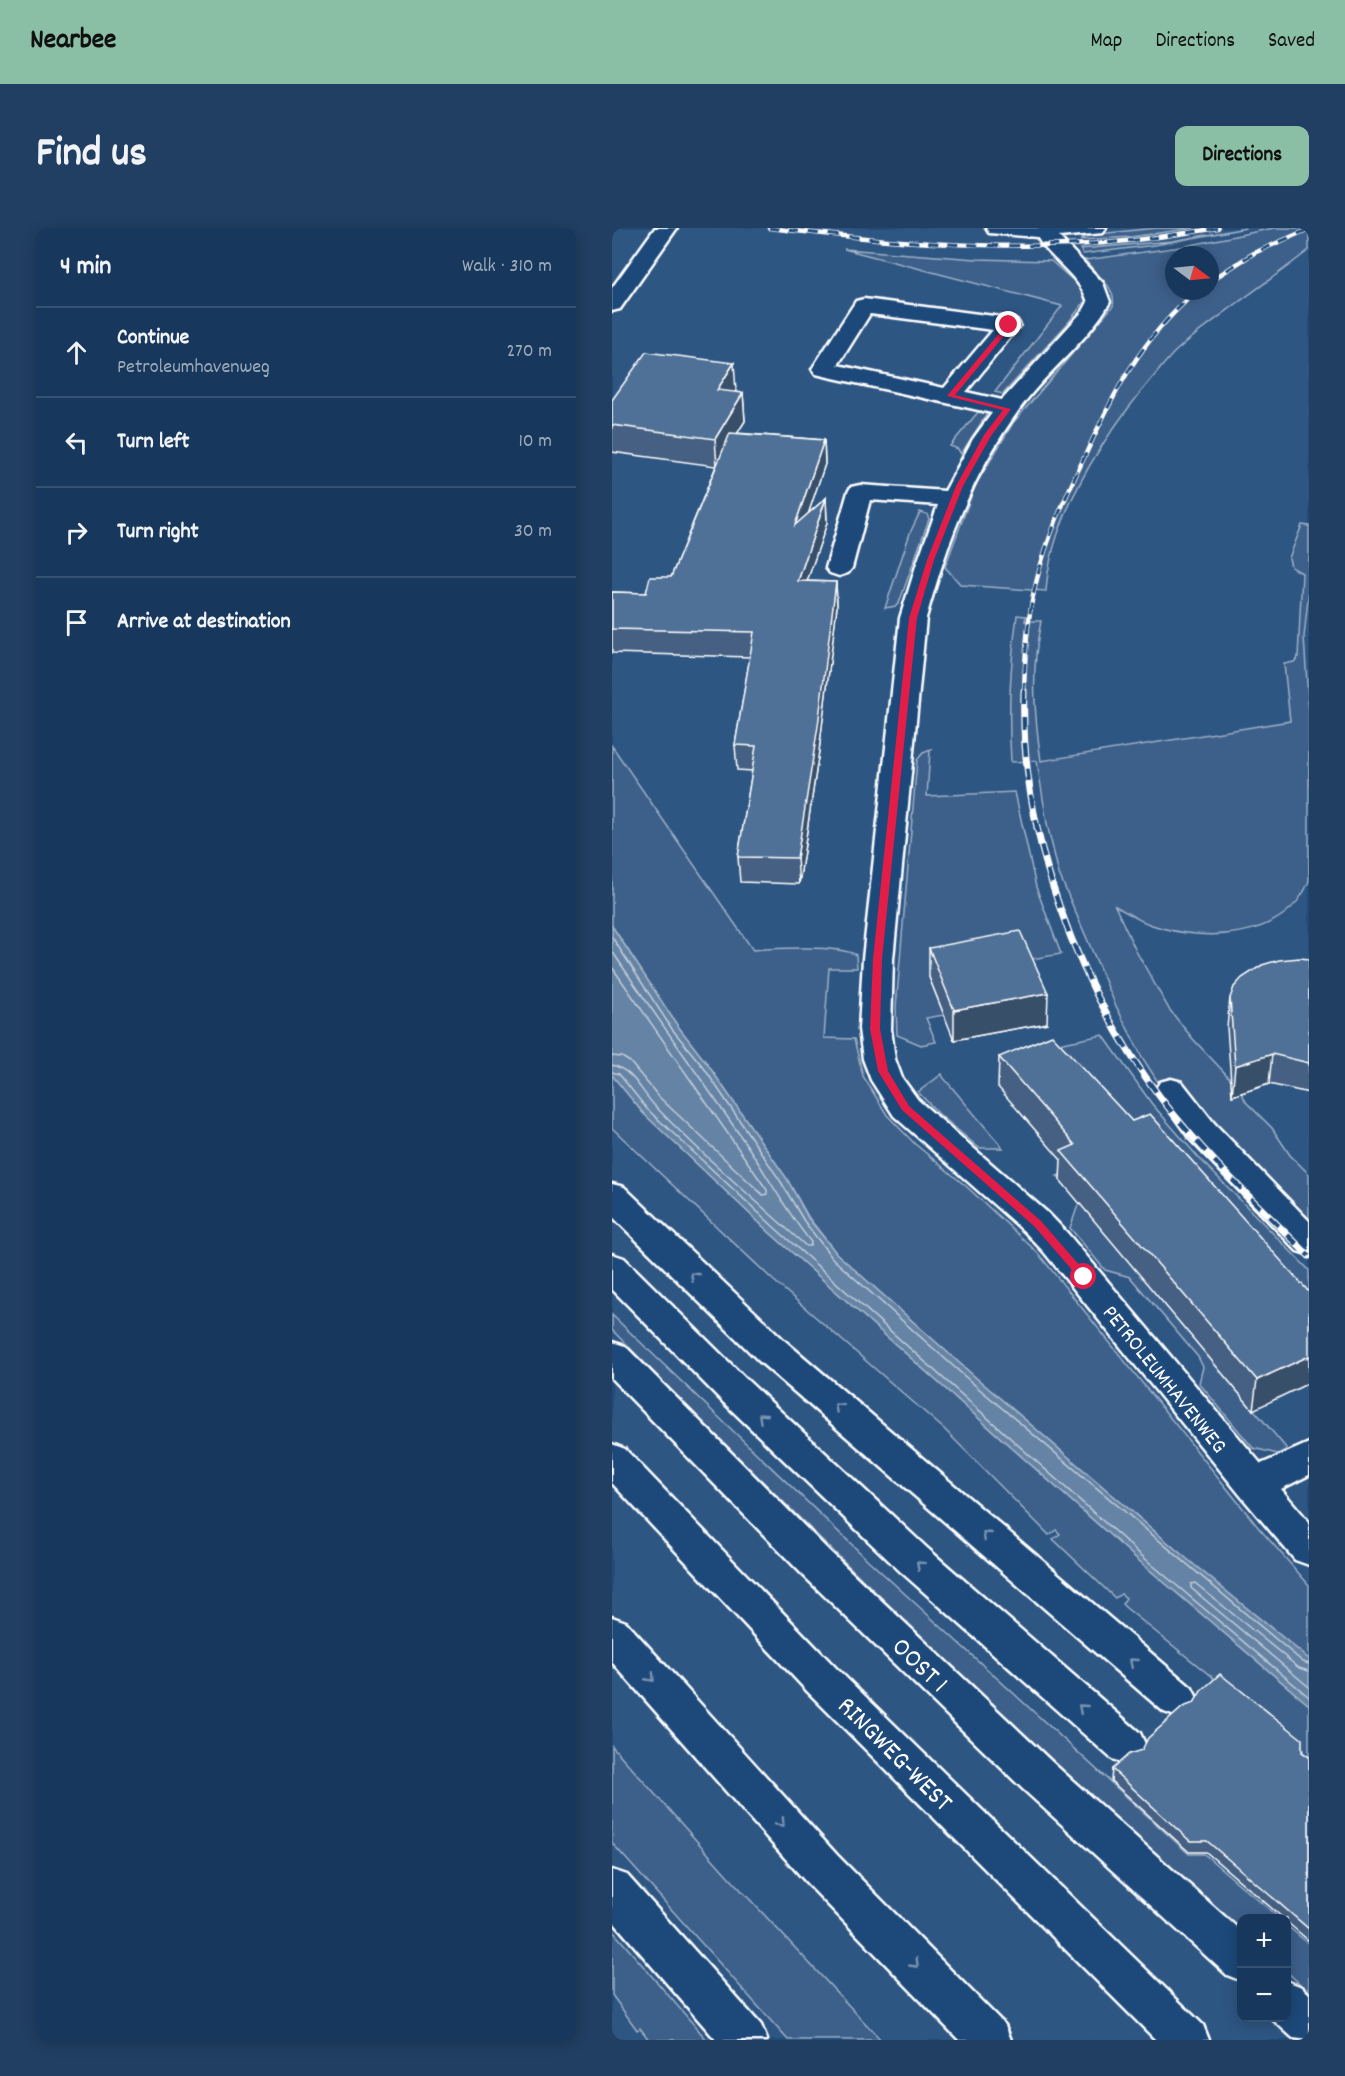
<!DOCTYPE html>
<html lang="en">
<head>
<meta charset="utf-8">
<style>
  body { margin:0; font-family:Dekko,sans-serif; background:#203f62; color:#f1f3f6 }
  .controls { position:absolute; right:18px; bottom:18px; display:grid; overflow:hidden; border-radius:12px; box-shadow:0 3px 15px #0003 }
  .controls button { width:54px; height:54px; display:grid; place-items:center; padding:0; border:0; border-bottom:2px solid #365272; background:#17385c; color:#f1f3f6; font:30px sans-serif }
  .compass { position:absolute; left:553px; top:18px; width:54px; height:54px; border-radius:50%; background:#17385c; box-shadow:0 3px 15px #0003; rotate:106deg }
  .stop { position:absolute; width:18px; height:18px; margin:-14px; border:4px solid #e11d48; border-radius:50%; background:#fff }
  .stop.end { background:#e11d48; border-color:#fff; box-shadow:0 2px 6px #0008 }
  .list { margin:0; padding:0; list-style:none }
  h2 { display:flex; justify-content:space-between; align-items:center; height:78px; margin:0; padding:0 24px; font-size:26px }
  h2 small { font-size:20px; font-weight:400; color:#9eacbb }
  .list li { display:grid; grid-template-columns:39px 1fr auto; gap:18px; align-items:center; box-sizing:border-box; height:90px; padding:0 24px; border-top:2px solid #365272 }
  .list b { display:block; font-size:22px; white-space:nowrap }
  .list p { margin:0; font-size:20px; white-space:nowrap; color:#9eacbb }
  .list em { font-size:20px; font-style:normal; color:#9eacbb }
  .icon { flex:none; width:33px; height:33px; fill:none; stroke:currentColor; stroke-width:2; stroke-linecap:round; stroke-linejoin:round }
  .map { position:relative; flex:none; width:697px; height:1812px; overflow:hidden; border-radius:12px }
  header { display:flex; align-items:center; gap:36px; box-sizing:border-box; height:84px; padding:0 30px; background:#8abfa5; color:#111 }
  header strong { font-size:28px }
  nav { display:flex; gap:33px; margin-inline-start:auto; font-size:21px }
  .intro { display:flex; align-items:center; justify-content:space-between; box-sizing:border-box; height:144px; padding:0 36px }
  h1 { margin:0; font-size:42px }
  .button { padding:15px 27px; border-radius:12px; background:#8abfa5; color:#111; font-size:21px; font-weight:700 }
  main { display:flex; gap:36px; padding:0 36px }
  aside { flex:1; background:#17385c; border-radius:12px; box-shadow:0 3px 15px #0003 }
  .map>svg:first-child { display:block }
  .built { fill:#2e5683; fill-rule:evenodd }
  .green { fill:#3c618b; stroke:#9eb0c5; stroke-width:1.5; fill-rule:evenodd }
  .water { fill:#6583a4; stroke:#a3b5c8; stroke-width:1.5 }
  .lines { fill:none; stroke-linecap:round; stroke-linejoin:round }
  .shore { stroke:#c1cddb; stroke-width:1.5 }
  .minor-casing { stroke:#fff; stroke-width:5 }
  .highway-casing { stroke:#fff; stroke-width:5 }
  .minor { fill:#1f4a7a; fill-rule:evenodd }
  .highway { fill:#1f4a7a; fill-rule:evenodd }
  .rail-far1-casing { stroke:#fff; stroke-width:4.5 }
  .rail-casing { stroke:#fff; stroke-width:7 }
  .rail-far1 { stroke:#1f4a7a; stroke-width:3; stroke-dasharray:10; stroke-linecap:butt }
  .rail { stroke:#1f4a7a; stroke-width:4.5; stroke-dasharray:13; stroke-linecap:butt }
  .wall { fill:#456182; stroke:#fff; stroke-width:1.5 }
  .shaded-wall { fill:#384f6a; stroke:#fff; stroke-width:1.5 }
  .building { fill:#507197; stroke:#fff; stroke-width:1.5 }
  .oneway { stroke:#7992af }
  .route { fill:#e11d48 }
  .labels { text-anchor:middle; stroke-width:6; stroke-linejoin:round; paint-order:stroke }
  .street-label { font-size:22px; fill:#fff; stroke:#1f4a7a }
  .near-street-label { font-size:27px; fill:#fff; stroke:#1f4a7a }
</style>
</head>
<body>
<header>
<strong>Nearbee</strong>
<nav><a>Map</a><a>Directions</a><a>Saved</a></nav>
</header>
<div class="intro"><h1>Find us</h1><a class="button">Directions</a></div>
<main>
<aside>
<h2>4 min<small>Walk · 310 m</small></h2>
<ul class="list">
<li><svg class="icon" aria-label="ahead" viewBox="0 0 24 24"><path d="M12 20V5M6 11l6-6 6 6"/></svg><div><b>Continue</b><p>Petroleumhavenweg</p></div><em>270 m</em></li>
<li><svg class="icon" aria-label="left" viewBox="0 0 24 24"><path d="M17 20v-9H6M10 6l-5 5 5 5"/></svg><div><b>Turn left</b></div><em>10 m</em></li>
<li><svg class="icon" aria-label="right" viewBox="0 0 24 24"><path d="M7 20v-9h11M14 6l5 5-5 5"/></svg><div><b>Turn right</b></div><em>30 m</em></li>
<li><svg class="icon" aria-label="arrive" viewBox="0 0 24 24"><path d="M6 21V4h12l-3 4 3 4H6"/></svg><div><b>Arrive at destination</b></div></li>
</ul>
</aside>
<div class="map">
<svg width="697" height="1812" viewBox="0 0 697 1812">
  <rect width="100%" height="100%" fill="#1f4a7a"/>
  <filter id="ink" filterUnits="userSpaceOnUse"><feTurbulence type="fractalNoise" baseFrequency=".0167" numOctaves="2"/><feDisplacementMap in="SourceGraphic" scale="12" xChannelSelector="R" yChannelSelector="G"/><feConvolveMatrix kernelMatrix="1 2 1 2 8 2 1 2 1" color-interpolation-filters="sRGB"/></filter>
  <g filter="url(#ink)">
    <!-- built -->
    <path class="built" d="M0 0H697V1812H0ZM562 27H598V63H562ZM630 1690H674V1790H630Z"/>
    <!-- green -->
    <path class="green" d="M544 0H582L519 9 468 12 476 7Z
      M634 0 543 17 471 26 468 21 560 13Z
      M662 0H697V22C654 56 607 86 565 122 555 131 547 143 538 153 491 209 439 288 434 363L349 357 333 339 363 258 401 195 501 78C505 59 483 46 473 32L569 19ZM562 27H598V63H562Z
      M232 21 364 31 439 33 465 56 471 65 473 73 456 95 391 166 383 164 450 78Z
      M366 184 375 186 349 226 346 221 338 218Z
      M308 284 315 286 317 291 287 375 284 378 273 380 298 305Z
      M690 297 697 298V362L692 409 697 485V653C674 712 592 715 540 697 526 693 515 684 503 678L524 723 557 781 581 811 628 861 634 874 660 900 678 927 697 946V1000L551 862 530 829 504 778 447 646 435 596 425 533 399 534C396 481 398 440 405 387L414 388 413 393H429C419 442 422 483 429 533L678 493 672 436 682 434 686 429 690 345 679 339 677 330Z
      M0 518 141 722C162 720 228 717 244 727L245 740H217L212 810 242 811 251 848 275 887 303 916 355 959 425 1024 646 1299 697 1357V1431L575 1331 362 1148 225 1026 197 990 175 951 96 837 65 797 0 698Z
      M321 521 318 523 315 568 403 564 424 659 449 726 317 749 332 787 314 790 324 814 309 817 285 807 284 779 305 532 311 525Z
      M491 807 540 876 586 929 697 1042V1098L445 948 514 919 426 820Z
      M330 846 331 849 391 920H367L327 886 306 864Z
      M0 847 31 885 157 1004 534 1339 697 1477V1539L691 1534V1522L514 1380 510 1376 514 1370 509 1366 503 1370 441 1311 448 1306 444 1302 437 1307 332 1201 161 1052 0 900Z
      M469 976 675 1221 666 1226 641 1220 587 1155 591 1139 586 1129 518 1049 493 1042 458 1000 466 977Z
      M0 1087 257 1333 577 1626H592L667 1690H630L629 1703C413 1512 202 1308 0 1102Z
      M0 1518 116 1648 269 1812H176L0 1615Z
      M674 1697 697 1716V1764L675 1744Z
      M0 1702 95 1812H37L28 1800 25 1802 0 1767Z"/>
    <!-- water -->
    <path class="water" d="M0 698 65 797 96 837 175 951 196 990 225 1026 362 1148 575 1331 697 1431V1477L534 1339 157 1004 31 885 0 847Z"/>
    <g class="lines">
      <!-- shore -->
      <path class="shore" d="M0 709 60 801 92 840 169 954 192 993 221 1031 358 1153 691 1434 697 1436
        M0 723C44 789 91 853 136 919 157 950 175 985 199 1014L198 1018H194C143 972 90 927 42 877 29 863 21 842 0 837
        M0 739 155 962V966L151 967 47 869 18 834 10 829 0 828
        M0 844 7 846 35 881 162 999 538 1335 697 1469
        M697 1443 687 1440 583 1355 579 1356V1360L697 1459"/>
      <!-- minor casing -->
      <g class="minor-casing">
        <path id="minor" d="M43 0H65L8 81 0 83V60Z
          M374 0H494L491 5 447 9 491 55 498 74C475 114 436 142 409 179 360 246 337 309 314 390L281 731 279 801 283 831 290 850 306 872 437 986 456 1006 649 1236 697 1215V1247L669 1261 697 1294V1337L683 1332 629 1268 432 1024 413 1004 282 888 259 852 251 831 247 801 251 731 288 390 304 338 326 277 258 272 240 340 236 345 227 348 218 345 214 340 236 264 239 259 248 257 333 263 361 211 380 185 212 148 204 146 200 141 244 73 252 71 397 90 405 92 408 97 354 164 390 172 471 83 476 74C468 48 439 32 425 9L377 5ZM258 86 381 102 332 160 226 137Z
          M559 851 570 854 602 895 697 993V1027L685 1023 578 911 543 862 548 854Z
          M0 1114 13 1118 217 1323 442 1536 630 1704V1753L615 1747 412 1562 189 1345 0 1151Z
          M0 1642 15 1647 149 1797 155 1812H104L0 1692Z
          M674 1753 690 1759 697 1766V1812L681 1810 659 1790H674Z"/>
      </g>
      <!-- highway casing -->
      <g class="highway-casing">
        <path id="highway" d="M0 956 12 959 173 1113 580 1460 586 1472 580 1484 566 1489 552 1484 147 1133 0 988Z
          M0 1026 12 1030 136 1153 316 1321 528 1505 534 1518 528 1531 514 1536 500 1531 288 1343 110 1173 0 1061Z
          M0 1216 13 1221 224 1440 591 1797 597 1812H544L196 1464 0 1255Z
          M0 1389 14 1394 225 1627 393 1797 399 1812H347L195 1655 0 1434Z"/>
      </g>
      <!-- minor -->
      <use href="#minor" class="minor"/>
      <!-- highway -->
      <use href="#highway" class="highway"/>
      <!-- rail-far1 casing -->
      <g class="rail-far1-casing">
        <path id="rail-far1" d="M157 0C269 13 381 23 493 15 531 12 569 6 606 0
          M598 53 642 25 697 1
          M412 465C413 427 415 388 425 351 435 310 453 270 471 232 502 164 527 113 585 63"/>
      </g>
      <!-- rail casing -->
      <g class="rail-casing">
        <path id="rail" d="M412 463C407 603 465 759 548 869 592 927 646 977 697 1028"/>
      </g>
      <!-- rail-far1 -->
      <use href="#rail-far1" class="rail-far1"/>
      <!-- rail -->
      <use href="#rail" class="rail"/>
    </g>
    <!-- wall -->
    <path class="wall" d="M124 163 123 164 131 165 133 193 125 205 212 212 213 236 196 286 214 270 215 295 195 353 224 354 225 378 207 523 187 656 128 654 126 629 140 543 125 542 123 517 138 429 0 425V364L34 365 59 349 104 238 0 224V172Z
      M317 720 435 795 342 812 317 749Z
      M697 731V865L657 856 620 868 615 799 618 770Z
      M387 829 520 893 697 1064 641 1182 448 952 449 932 386 859Z
      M690 1524 697 1529V1713L675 1694V1690H671L594 1624H577L499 1553 500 1541Z"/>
    <!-- shaded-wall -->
    <path class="shaded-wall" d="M122 135 124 163 107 189 105 162Z
      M131 165 133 193 105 238 103 211Z
      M212 212 213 236 184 322 183 297Z
      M214 270 215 295 187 377 186 353Z
      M224 354 225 378 207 523 187 656 185 630Z
      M436 765 435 795 342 812V782Z
      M660 826 657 856 620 868 623 838Z
      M697 1128V1155L641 1182 645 1152Z"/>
    <!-- building -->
    <path class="building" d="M34 124 122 135 105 162 131 165 103 211 0 197V172Z
      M118 205 212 212 183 297 214 270 186 353 224 354 206 498 185 630 126 629 144 518 123 517 142 404 0 401V364L34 365 38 349H59Z
      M408 703 436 765 342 782 317 720Z
      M688 730 697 731V835L660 826 623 838 618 770 622 759 630 750 650 737 667 732Z
      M440 807 520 893 538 886 697 1064V1128L645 1152 449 923 463 917 387 829Z
      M608 1446 690 1511V1524L697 1529V1701L595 1613H578L500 1541 517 1526 530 1522 536 1510 571 1479 582 1475 589 1463Z"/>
    <!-- one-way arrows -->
    <defs><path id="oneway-chevron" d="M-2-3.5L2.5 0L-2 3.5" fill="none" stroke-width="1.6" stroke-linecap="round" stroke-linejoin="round" transform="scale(1.5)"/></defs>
    <g class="oneway">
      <use href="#oneway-chevron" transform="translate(82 1048) rotate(-136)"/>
      <use href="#oneway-chevron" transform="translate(226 1179) rotate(-139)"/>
      <use href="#oneway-chevron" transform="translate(150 1189) rotate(-137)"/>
      <use href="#oneway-chevron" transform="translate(374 1307) rotate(-139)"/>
      <use href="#oneway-chevron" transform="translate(308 1337) rotate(-138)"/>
      <use href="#oneway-chevron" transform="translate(521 1434) rotate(-139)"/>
      <use href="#oneway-chevron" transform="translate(39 1450) rotate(48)"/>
      <use href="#oneway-chevron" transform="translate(470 1480) rotate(-139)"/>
      <use href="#oneway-chevron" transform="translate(169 1595) rotate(48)"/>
      <use href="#oneway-chevron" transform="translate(303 1736) rotate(46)"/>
    </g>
  </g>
  <!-- route -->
  <path class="route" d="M395 96 401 97 343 167 399 181 379 208 351 258 322 332 305 390 270 731 268 801 276 843 297 878 429 993 475 1046 477 1049 472 1052 468 1051 422 998 290 882 266 843 258 801 261 731 297 390 315 332 344 258 372 207 391 182 335 168Z"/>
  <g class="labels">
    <!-- street labels -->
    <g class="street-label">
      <text transform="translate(554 1150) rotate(51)" y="8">PETROLEUMHAVENWEG</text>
    </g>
    <!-- near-street labels -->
    <g class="near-street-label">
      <text transform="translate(309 1436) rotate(44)" y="9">OOST 1</text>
      <text transform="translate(284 1525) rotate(45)" y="9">RINGWEG-WEST</text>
    </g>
  </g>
</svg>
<div class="controls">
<button>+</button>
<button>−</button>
</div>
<svg class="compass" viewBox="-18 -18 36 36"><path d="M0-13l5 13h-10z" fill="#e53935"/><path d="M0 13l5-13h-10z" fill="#9eacbb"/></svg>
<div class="stop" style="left:472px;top:1049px"></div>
<div class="stop end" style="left:397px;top:97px"></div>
</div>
</main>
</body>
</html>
